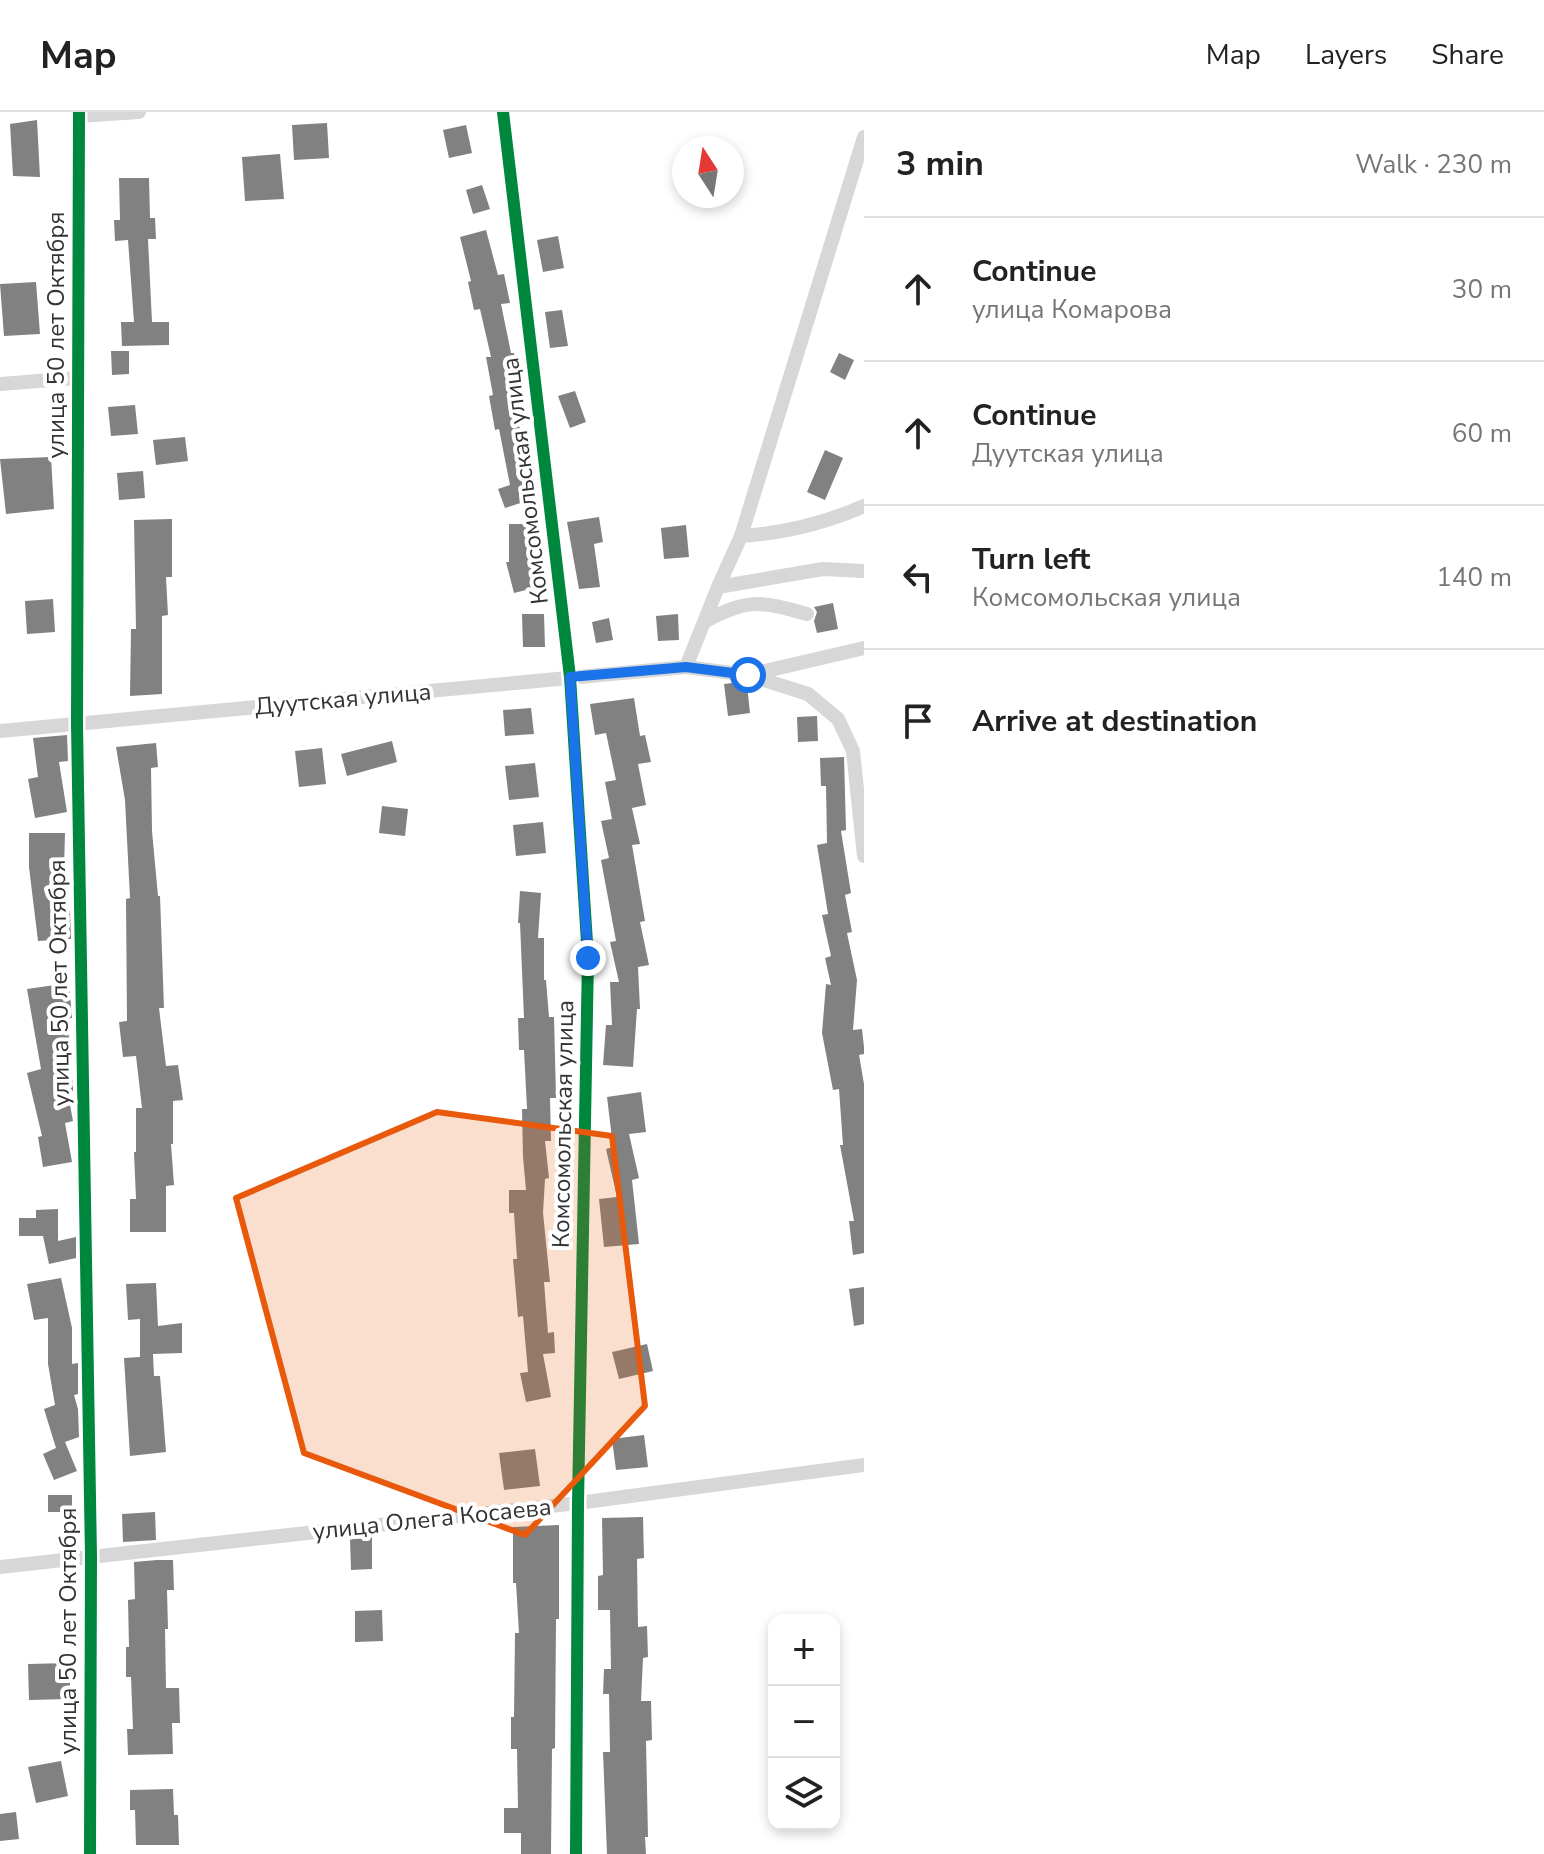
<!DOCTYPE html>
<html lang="en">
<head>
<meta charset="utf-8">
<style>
  body { margin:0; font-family:"Nunito Sans",sans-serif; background:#f6f6f6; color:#222 }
  .controls { position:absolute; right:24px; bottom:24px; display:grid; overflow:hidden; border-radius:16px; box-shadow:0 4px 12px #0003 }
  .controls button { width:72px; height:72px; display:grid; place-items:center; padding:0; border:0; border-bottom:2px solid #e0e0e0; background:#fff; color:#222; font:40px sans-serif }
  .compass { position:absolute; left:672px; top:24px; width:72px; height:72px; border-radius:50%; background:#fff; box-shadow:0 4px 12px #0003; rotate:348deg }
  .stop { position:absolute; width:24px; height:24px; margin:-18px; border:6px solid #1a73e8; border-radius:50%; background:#fff }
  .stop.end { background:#1a73e8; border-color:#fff; box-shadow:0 2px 8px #0008 }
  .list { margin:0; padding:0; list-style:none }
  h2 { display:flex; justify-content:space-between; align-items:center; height:104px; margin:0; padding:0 32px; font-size:34px }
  h2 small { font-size:26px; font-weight:400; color:#767676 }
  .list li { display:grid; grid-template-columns:52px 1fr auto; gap:24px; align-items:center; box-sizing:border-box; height:144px; padding:0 32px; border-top:2px solid #e0e0e0 }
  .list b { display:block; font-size:30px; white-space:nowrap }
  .list p { margin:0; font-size:26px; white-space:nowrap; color:#767676 }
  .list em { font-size:26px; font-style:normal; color:#767676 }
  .icon { flex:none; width:44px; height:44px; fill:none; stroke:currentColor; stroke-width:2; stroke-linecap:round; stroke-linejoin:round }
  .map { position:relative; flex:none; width:864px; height:1742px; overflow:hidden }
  header { display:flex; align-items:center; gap:48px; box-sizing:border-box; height:112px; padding:0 40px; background:#fff; border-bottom:2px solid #e0e0e0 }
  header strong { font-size:38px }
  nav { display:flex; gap:44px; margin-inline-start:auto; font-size:28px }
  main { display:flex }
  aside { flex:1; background:#fff }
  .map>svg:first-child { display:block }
  .building { fill:#818181 }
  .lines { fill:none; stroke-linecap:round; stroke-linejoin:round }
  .minor { stroke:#d7d7d7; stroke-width:14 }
  .cycleway-casing { stroke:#fff; stroke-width:17 }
  .cycleway { stroke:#00873e; stroke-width:12 }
  .route { stroke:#1a73e8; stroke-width:10 }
  .marked { fill:#e8590c; fill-opacity:0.2; stroke:#e8590c; stroke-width:6; stroke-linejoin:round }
  .labels { text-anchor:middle; stroke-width:8; stroke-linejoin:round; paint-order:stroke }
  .street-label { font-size:24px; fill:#333; stroke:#fff }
</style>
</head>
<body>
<header>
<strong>Map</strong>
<nav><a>Map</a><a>Layers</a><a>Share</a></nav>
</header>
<main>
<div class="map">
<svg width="864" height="1742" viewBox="0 0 864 1742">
  <rect width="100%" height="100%" fill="#fff"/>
  <!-- building -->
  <path class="building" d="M37 8 40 65 13 64 10 12Z
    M327 11 329 46 294 48 292 13Z
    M466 13 472 41 449 46 443 18Z
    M280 42 284 87 245 89 242 45Z
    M119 66H149L150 106H155L156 127H148L152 210H169V233L122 234 121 210H134L128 128 115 129 114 108H120Z
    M482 73 490 97 473 102 466 78Z
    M486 118 498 163 504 162 510 191 501 192 511 241H514L520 274 516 275 523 312 519 313 529 361 522 363 530 388 505 396 498 377 510 373 499 317 495 318 489 284 493 283 486 245H491L480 197 474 198 468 170 471 169 460 125Z
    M558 124 564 156 543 160 537 128Z
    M36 170 40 222 4 224 0 172Z
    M562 198 568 234 550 236 545 200Z
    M111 239H129V262L112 263Z
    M839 241 854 248 845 268 830 260Z
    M575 279 586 310 570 316 558 284Z
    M135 293 138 322 111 324 108 295Z
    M185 325 188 349 156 353 153 328Z
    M825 338 843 346 825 388 807 380Z
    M51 345 54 397 6 402 0 347Z
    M143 359 145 386 119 388 117 361Z
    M599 405 603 430 594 432 600 475 579 477 567 410Z
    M172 407V465H166L168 503 162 504V582L130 584 131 517H136L134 408Z
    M509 412H536V434H532L542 474 514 481 506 450H509Z
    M686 413 689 445 664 447 661 416Z
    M53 487 55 520 27 522 25 489Z
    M833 491 838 517 817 521 814 509 817 500 814 495Z
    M522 502H544L545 535H523Z
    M678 502 679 528 658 529 656 504Z
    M609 506 613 528 596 531 592 510Z
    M732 571 747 573 750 601 728 604 724 572Z
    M634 586 640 624 645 623 651 650 638 652 646 693 632 696 640 732 632 733 645 809 640 810 649 853 638 855 640 897H637L633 955 603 953 606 913H612L610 870H619L610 830 616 829 601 748 609 746 601 709 612 707 605 670 616 668 606 621 595 623 590 592Z
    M531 596 534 622 505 624 503 598Z
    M817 604 818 629 798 630 797 605Z
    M67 623 68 649 59 650 67 700 35 706 28 667 38 665 33 626Z
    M392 629 397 650 347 664 341 642Z
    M156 631 158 655 151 656 152 719 158 784H160L164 896H159L166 954 178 953 183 988 173 989V1032H171L174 1073 166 1074V1120H130V1087H136L134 1040H136V996H142L136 944 123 945 119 910 127 909 126 787 130 786 125 688 116 635Z
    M322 636 326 672 299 675 295 639Z
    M844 645 846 718 841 719 851 781 845 783 852 820 847 821 857 868 853 918 862 917 864 935V942L859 943 864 972V1141L853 1143 849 1109H854L840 1033H843L839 977 833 978 822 921 826 872 831 873 825 846 831 844 822 803 828 802 817 733 827 731 826 674H821L820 646Z
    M535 651 539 685 509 688 505 654Z
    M382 694 408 697 405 724 379 721Z
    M543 710 546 741 516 744 513 713Z
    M29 721H65L64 757 67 799H70L71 827 38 829 29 755Z
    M520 779 541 781 538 826H544V868H546L549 905H554L556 986H550L551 1029H545L549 1066 545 1067 543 1101 550 1170H544L548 1221 554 1220 555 1241 543 1242 551 1285 526 1290 520 1261 528 1260 523 1204 518 1205 513 1147H517L514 1101H509V1078H526L523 1045 522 997H527L524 938H519L518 906H524L520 811H518Z
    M69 871 72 906 65 907 71 934 63 936 73 970V981L68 982 73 1009 65 1011 72 1050 43 1055 38 1025 42 1024 27 961 41 957 27 877Z
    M641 980 646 1020 629 1022 639 1066 632 1068 639 1132 604 1135 599 1087 617 1085 606 1037 613 1035 607 985Z
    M58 1097V1129L76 1125V1146L49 1152 43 1124H19V1106H36V1098Z
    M61 1166 72 1216V1252L78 1251V1282L74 1283 78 1297 79 1325 65 1330 77 1359 54 1368 43 1342 56 1336 44 1297 55 1293 48 1252V1206L34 1208 27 1172Z
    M156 1171 158 1214 182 1211V1241L153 1242 154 1264H160L166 1340 130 1344 124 1246 140 1245V1207L128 1208 126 1172Z
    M864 1175V1212L854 1214 849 1177Z
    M647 1232 653 1259 619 1267 612 1240Z
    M644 1323 648 1355 616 1358 612 1327Z
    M535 1337 540 1374 504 1378 499 1341Z
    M48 1383H72V1400H48Z
    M155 1400 156 1428 123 1430 122 1402Z
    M643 1405 644 1446 637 1447 638 1515 647 1514 648 1545 643 1546 641 1589H651L652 1628 646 1629 648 1725H645L646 1742H607L603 1640H610L609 1582H603L604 1557H611L610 1498H598V1464L603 1463 602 1406Z
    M559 1413V1507H556L555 1636 552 1637 551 1742H521V1721H504V1696H518L517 1637H511V1605H514L515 1521H519L516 1471H513V1415Z
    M372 1424V1457L351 1458 350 1426Z
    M157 1448H173L174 1478H167L168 1517H165L166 1576H179L180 1611H172L173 1642 128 1643 127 1617H133L131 1565H126V1535H129L128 1488 135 1487 134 1450Z
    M382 1498 383 1529 355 1530V1499Z
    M70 1551V1587L29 1588 28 1552Z
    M61 1649 68 1684 36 1691 28 1655Z
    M173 1677 174 1703H178L179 1733H136L135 1698H130V1678Z
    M16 1700 19 1727 0 1729V1702Z"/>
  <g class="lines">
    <!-- minor -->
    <path class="minor" d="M79 0 77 613 91 1445 90 1742
      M503 0 570 565 588 846 578 1391 576 1742
      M79 4 139 0
      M0 272 77 266
      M741 424C785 421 823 412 864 394
      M718 475 823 457 864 459
      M704 510C748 486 760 489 807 502
      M686 555 718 475 741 424 864 25
      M748 563 864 536
      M0 619 686 555 748 563 808 582 838 607 853 639 864 744
      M0 1455 578 1391 864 1353"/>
    <!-- cycleway casing -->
    <g class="cycleway-casing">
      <path id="cycleway" d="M79 0 77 613 91 1445 90 1742
        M503 0 570 565 588 846 578 1391 576 1742"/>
    </g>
    <!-- cycleway -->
    <use href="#cycleway" class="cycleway"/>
  </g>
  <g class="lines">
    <!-- route -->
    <path class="route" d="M588 846 570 565 686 555 748 563"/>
  </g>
  <!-- marked area -->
  <path class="marked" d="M437 1000 612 1024 645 1294 525 1423 304 1341 236 1086Z"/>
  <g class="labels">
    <!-- street labels -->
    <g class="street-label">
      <text transform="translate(56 223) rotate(-90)" y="8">улица 50 лет Октября</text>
      <text transform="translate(525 369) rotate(-97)" y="8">Комсомольская улица</text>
      <text transform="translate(343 587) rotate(-5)" y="8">Дуутская улица</text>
      <text transform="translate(59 871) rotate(-91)" y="8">улица 50 лет Октября</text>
      <text transform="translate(563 1012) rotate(-89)" y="8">Комсомольская улица</text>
      <text transform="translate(432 1407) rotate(-6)" y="8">улица Олега Косаева</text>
      <text transform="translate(68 1519) rotate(-90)" y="8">улица 50 лет Октября</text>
    </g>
  </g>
</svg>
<div class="controls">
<button>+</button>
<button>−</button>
<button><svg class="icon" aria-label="layers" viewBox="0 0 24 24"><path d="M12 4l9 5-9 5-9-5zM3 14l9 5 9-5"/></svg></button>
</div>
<svg class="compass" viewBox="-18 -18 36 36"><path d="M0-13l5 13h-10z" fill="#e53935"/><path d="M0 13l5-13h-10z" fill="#767676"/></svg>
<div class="stop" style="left:748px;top:563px"></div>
<div class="stop end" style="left:588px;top:846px"></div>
</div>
<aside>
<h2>3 min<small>Walk · 230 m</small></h2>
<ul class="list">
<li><svg class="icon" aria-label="ahead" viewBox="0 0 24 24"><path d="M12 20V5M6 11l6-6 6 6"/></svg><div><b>Continue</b><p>улица Комарова</p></div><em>30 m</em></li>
<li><svg class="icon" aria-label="ahead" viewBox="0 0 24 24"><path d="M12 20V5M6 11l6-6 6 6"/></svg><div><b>Continue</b><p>Дуутская улица</p></div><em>60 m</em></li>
<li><svg class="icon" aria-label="left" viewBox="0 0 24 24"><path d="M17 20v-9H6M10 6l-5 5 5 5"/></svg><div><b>Turn left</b><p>Комсомольская улица</p></div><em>140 m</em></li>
<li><svg class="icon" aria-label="arrive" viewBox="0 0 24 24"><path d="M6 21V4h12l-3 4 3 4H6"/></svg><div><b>Arrive at destination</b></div></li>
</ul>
</aside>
</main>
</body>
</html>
